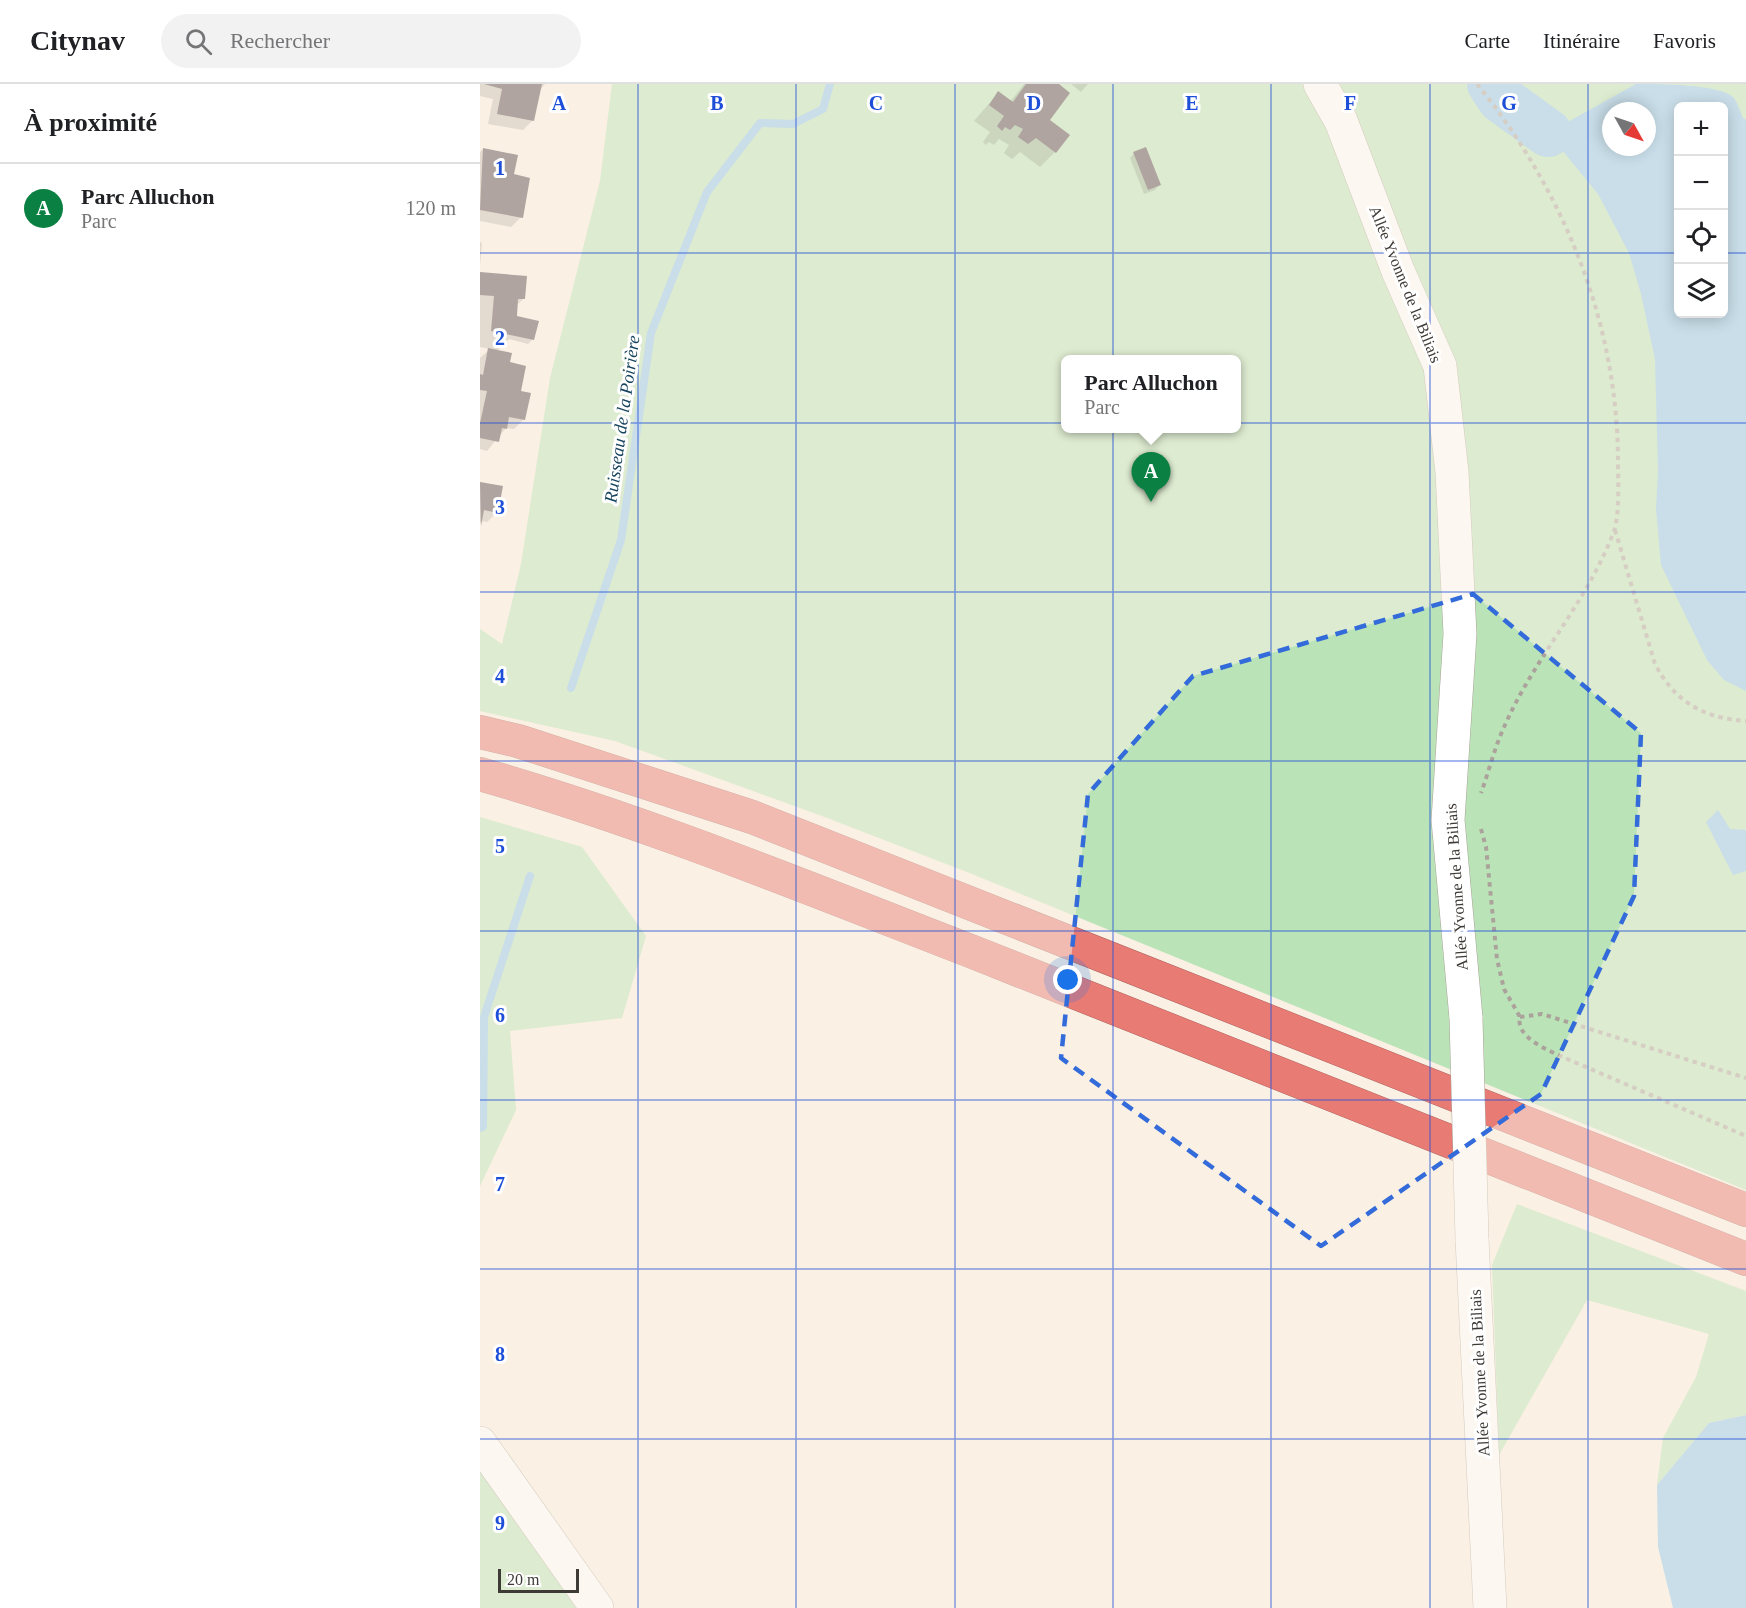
<!DOCTYPE html>
<html lang="fr">
<head>
<meta charset="utf-8">
<style>
  body { margin:0; font-family:Georgia,serif; background:#f2f2f2; color:#202124 }
  .controls { position:absolute; right:18px; top:18px; display:grid; overflow:hidden; border-radius:9px; box-shadow:0 3px 15px #0003 }
  .controls button { width:54px; height:54px; display:grid; place-items:center; padding:0; border:0; border-bottom:2px solid #e0e0e0; background:#fff; color:#202124; font:30px sans-serif }
  .compass { position:absolute; left:1122px; top:18px; width:54px; height:54px; border-radius:50%; background:#fff; box-shadow:0 3px 15px #0003; rotate:130deg }
  .scale { position:absolute; left:18px; bottom:15px; width:81px; box-sizing:border-box; padding-left:6px; border:3px solid #3e3a36; border-top:0; font-size:16px; line-height:21px; white-space:nowrap; color:#3e3a36; -webkit-text-stroke:4px #fff; paint-order:stroke }
  .you { position:absolute; left:588px; top:896px; width:21px; height:21px; margin:-15px; border:4px solid #fff; border-radius:50%; background:#1a73e8; box-shadow:0 0 0 9px #1a73e833 }
  .badge { display:grid; place-items:center; width:39px; height:39px; border-radius:50%; background:#0b8043; color:#fff; font-size:20px; font-weight:700 }
  .pin { position:absolute; translate:-50% -50px; filter:drop-shadow(0 2px 3px #0008) }
  .pin::after { content:''; position:absolute; top:32px; width:21px; height:18px; background:inherit; clip-path:polygon(0 0,100% 0,50% 100%) }
  .popup { position:absolute; left:581px; top:271px; width:180px; height:78px; box-sizing:border-box; display:grid; place-content:center; border-radius:9px; background:#fff; filter:drop-shadow(0 2px 4px #0005); font-size:20px; white-space:nowrap; color:#757577 }
  .popup b { font-size:22px; color:#202124 }
  .popup::after { content:''; position:absolute; left:50%; top:100%; margin-left:-12px; border:12px solid transparent; border-top-color:#fff }
  .list { margin:0; padding:0; list-style:none }
  h2 { display:flex; justify-content:space-between; align-items:center; height:78px; margin:0; padding:0 24px; font-size:26px }
  h2 small { font-size:20px; font-weight:400; color:#757577 }
  .list li { display:grid; grid-template-columns:39px 1fr auto; gap:18px; align-items:center; box-sizing:border-box; height:90px; padding:0 24px; border-top:2px solid #e0e0e0 }
  .list b { display:block; font-size:22px; white-space:nowrap }
  .list p { margin:0; font-size:20px; white-space:nowrap; color:#757577 }
  .list em { font-size:20px; font-style:normal; color:#757577 }
  .icon { flex:none; width:33px; height:33px; fill:none; stroke:currentColor; stroke-width:2; stroke-linecap:round; stroke-linejoin:round }
  .map { position:relative; flex:none; width:1266px; height:1524px; overflow:hidden }
  header { display:flex; align-items:center; gap:36px; box-sizing:border-box; height:84px; padding:0 30px; background:#fff; border-bottom:2px solid #e0e0e0 }
  header strong { font-size:28px }
  nav { display:flex; gap:33px; margin-inline-start:auto; font-size:21px }
  .search { width:420px; height:54px; background:#f2f2f2; display:flex; align-items:center; gap:15px; box-sizing:border-box; padding:0 21px; border-radius:33px; color:#757577; font-size:22px }
  main { display:flex }
  aside { flex:1; background:#fff }
  .map>svg:first-child { display:block }
  .green { fill:#bae4b8; fill-rule:evenodd }
  .water { fill:#8ec7ef; fill-rule:evenodd }
  .shadow { fill:#0003 }
  .lines { fill:none; stroke-linecap:round; stroke-linejoin:round }
  .stream { stroke:#8ec7ef; stroke-width:8 }
  .river { stroke:#8ec7ef; stroke-width:48 }
  .building { fill:#56484c }
  .minor-casing { stroke:#a9a094; stroke-width:34 }
  .highway-casing { stroke:#ad645f; stroke-width:34 }
  .path { stroke:#aba39b; stroke-width:4; stroke-dasharray:4.5 4.5; stroke-linecap:butt }
  .minor { stroke:#fff; stroke-width:33 }
  .highway { stroke:#e97b75; stroke-width:33 }
  .minor-bridge-casing { stroke:#a9a094; stroke-width:34; stroke-linecap:butt }
  .minor-bridge { stroke:#fff; stroke-width:33 }
  .marked { fill:none; stroke:#336bda; stroke-width:4.5; stroke-dasharray:12 8; stroke-linejoin:round }
  .grid { fill:none; stroke:#1d4ed8; stroke-width:1.5; stroke-opacity:0.55 }
  .labels { text-anchor:middle; stroke-width:6; stroke-linejoin:round; paint-order:stroke }
  .street-label { font-size:16px; fill:#3e3a36; stroke:#fff }
  .water-label { font-size:18px; font-style:italic; fill:#17435e; stroke:#fff }
  .grid-label { font-size:20px; text-anchor:middle; font-weight:bold; fill:#1d4ed8; stroke:#fff; stroke-width:6; stroke-linejoin:round; paint-order:stroke }
</style>
</head>
<body>
<header>
<strong>Citynav</strong>
<div class="search"><svg class="icon" aria-label="search" viewBox="0 0 24 24"><circle cx="10" cy="10" r="6"/><path d="M15 15l6 6"/></svg>Rechercher</div>
<nav><a>Carte</a><a>Itinéraire</a><a>Favoris</a></nav>
</header>
<main>
<aside>
<h2>À proximité<small></small></h2>
<ul class="list">
<li><span class="badge">A</span><div><b>Parc Alluchon</b><p>Parc</p></div><em>120 m</em></li>
</ul>
</aside>
<div class="map">
<svg width="1266" height="1524" viewBox="0 0 1266 1524">
  <rect width="100%" height="100%" fill="#faf0e4"/>
  <!-- green -->
  <path class="green" d="M132 0H1266V1106L487 788 342 732 135 657 0 627V545L22 560 41 480 70 294 120 97ZM1198 22H1244V230H1198ZM1131 27H1167V63H1131ZM586 276H756V344H586Z
    M0 733 102 763 166 852 142 934 30 947 36 1026 0 1102Z
    M1037 1120 1266 1207V1331L1229 1339 1177 1401 1183 1354 1216 1293 1229 1250 1107 1216 1019 1371 1012 1181Z
    M0 1352 133 1524H0Z"/>
  <!-- water -->
  <path class="water" d="M1156 0C1178 0 1239 0 1253 13 1258 19 1260 27 1263 34L1266 36V607L1244 596 1227 576 1181 481 1176 425 1178 387 1175 275 1161 210 1149 169 1118 110 1068 49ZM1198 22H1244V230H1198ZM1131 27H1167V63H1131Z
    M1238 726 1250 745 1266 746V787L1253 791 1226 738Z
    M1266 1331V1524H1193L1178 1463 1177 1401 1229 1339Z"/>
  <!-- shadow -->
  <path class="shadow" d="M0 0H65L59 7 53 36 43 46 8 40 13 15 0 12Z
    M544 0H576L567 36 575 68 560 83 540 68 532 75 524 69 529 61 519 55 514 61 509 58 506 61 503 58 510 48 494 37 518 9 530 18Z
    M591 0H608L601 8Z
    M3 65 32 92 41 133 31 143 0 137V68Z
    M654 69 679 101 675 106 664 110 650 74Z
    M0 158 2 159 0 182Z
    M0 190 43 215 36 222 35 234 53 255 48 260 29 255 17 267 28 280 39 308 44 335 34 345 26 344 7 367 0 365V274L10 265 0 263Z
    M0 399 22 404 17 428 7 438 1 437 0 440Z"/>
  <g class="lines">
    <!-- stream -->
    <path class="stream" d="M91 604 141 456 171 249 227 108 280 39 313 40 343 25 350 0
      M0 1044 3 1043 4 933 50 792"/>
    <!-- river -->
    <path class="river" d="M1011 0 1021 15 1068 49"/>
  </g>
  <!-- building -->
  <path class="building" d="M4 0H62L54 37 17 30 22 5Z
    M546 0H579L590 9 570 36 590 51 576 69 556 54 548 60 538 53 543 45 535 41 530 46 525 43 522 47 517 42 524 32 509 21 518 7 533 18Z
    M666 63 681 101 668 106 653 68Z
    M3 64 38 71 34 90 50 94 43 134 0 126Z
    M0 188 47 192 45 215H38L37 232 59 237 54 256 11 247 14 212 0 211Z
    M8 264 32 269 30 278 46 282 41 307 51 309 45 336 29 333 27 345 22 344 19 358 0 354V339L7 307 0 306V290L3 291Z
    M0 398 23 402 18 429 4 426 1 442Z"/>
  <g class="lines">
    <!-- minor casing -->
    <g class="minor-casing">
      <path id="minor" d="M840 0 861 37 918 187 960 282 972 388 980 550 968 736 986 934
        M992 1155 1010 1524
        M0 1359 117 1524"/>
    </g>
    <!-- highway casing -->
    <g class="highway-casing">
      <path id="highway" d="M0 648 38 657 272 733 1266 1126
        M0 690C168 738 330 805 493 868 751 969 1008 1073 1266 1175"/>
    </g>
    <!-- path -->
    <path class="path" d="M997 0C1083 106 1137 237 1138 375 1138 394 1140 429 1134 447 1108 517 1055 573 1025 641 1015 662 1009 687 1001 709
      M1135 446 1175 580C1195 618 1223 634 1266 637
      M1001 745 1006 763 1017 875 1024 905 1040 933C1035 954 1070 967 1085 974L1266 1052
      M1040 933 1062 930 1266 994"/>
    <!-- minor -->
    <use href="#minor" class="minor"/>
    <!-- highway -->
    <use href="#highway" class="highway"/>
    <!-- minor-bridge casing -->
    <g class="minor-bridge-casing">
      <path id="minor-bridge" d="M986 934 992 1155"/>
    </g>
    <!-- minor-bridge -->
    <use href="#minor-bridge" class="minor-bridge"/>
  </g>
  <!-- marked area -->
  <path d="M0 0H1266V1524H0ZM993 510 1161 649 1154 812 1061 1010 841 1162 581 974 608 710 713 592Z" fill="#faf0e4" fill-opacity=".55" fill-rule="evenodd"/>
  <path class="marked" d="M993 510 1161 649 1154 812 1061 1010 841 1162 581 974 608 710 713 592Z"/>
  <!-- grid -->
  <path class="grid" d="M158 0V1524M316 0V1524M475 0V1524M633 0V1524M791 0V1524M950 0V1524M1108 0V1524M0 169H1198M1244 169H1266M0 339H1266M0 508H1266M0 677H1266M0 847H1266M0 1016H1266M0 1185H1266M0 1355H1266"/>
  <g class="labels">
    <!-- street labels -->
    <g class="street-label">
      <text transform="translate(926 200) rotate(68)" y="6">Allée Yvonne de la Biliais</text>
      <text transform="translate(976 803) rotate(-94)" y="6">Allée Yvonne de la Biliais</text>
      <text transform="translate(999 1289) rotate(-93)" y="6">Allée Yvonne de la Biliais</text>
    </g>
    <!-- water labels -->
    <g class="water-label">
      <text transform="translate(142 335) rotate(-82)" y="6">Ruisseau de la Poirière</text>
    </g>
  </g>
  <g class="grid-label">
    <text x="79" y="26">A</text>
    <text x="237" y="26">B</text>
    <text x="396" y="26">C</text>
    <text x="554" y="26">D</text>
    <text x="712" y="26">E</text>
    <text x="870" y="26">F</text>
    <text x="1029" y="26">G</text>
    <text x="20" y="91">1</text>
    <text x="20" y="261">2</text>
    <text x="20" y="430">3</text>
    <text x="20" y="599">4</text>
    <text x="20" y="769">5</text>
    <text x="20" y="938">6</text>
    <text x="20" y="1107">7</text>
    <text x="20" y="1277">8</text>
    <text x="20" y="1446">9</text>
  </g>
</svg>
<div class="controls">
<button>+</button>
<button>−</button>
<button><svg class="icon" aria-label="locate" viewBox="0 0 24 24"><circle cx="12" cy="12" r="6"/><path d="M12 2v4M12 18v4M2 12h4M18 12h4"/></svg></button>
<button><svg class="icon" aria-label="layers" viewBox="0 0 24 24"><path d="M12 4l9 5-9 5-9-5zM3 14l9 5 9-5"/></svg></button>
</div>
<svg class="compass" viewBox="-18 -18 36 36"><path d="M0-13l5 13h-10z" fill="#e53935"/><path d="M0 13l5-13h-10z" fill="#757577"/></svg>
<div class="scale">20 m</div>
<div class="you"></div>
<div class="pin badge" style="left:671px;top:418px">A</div>
<div class="popup"><b>Parc Alluchon</b>Parc</div>
</div>
</main>
</body>
</html>
